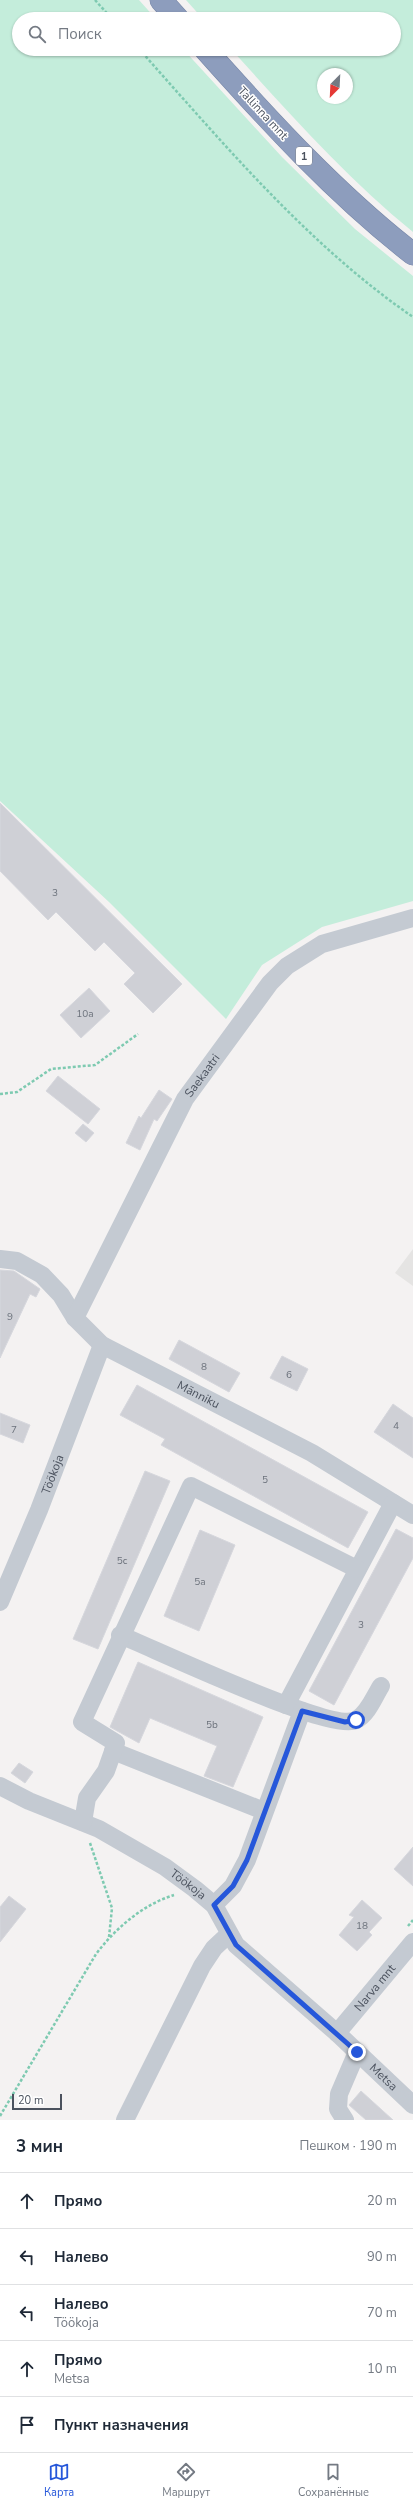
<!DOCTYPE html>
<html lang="ru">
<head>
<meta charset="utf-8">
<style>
  body { margin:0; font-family:"Nunito Sans",sans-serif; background:#f6f6f7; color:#1f2937 }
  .compass { position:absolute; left:317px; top:68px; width:36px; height:36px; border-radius:50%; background:#fff; box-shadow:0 1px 3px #0004; rotate:204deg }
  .scale { position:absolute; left:12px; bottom:10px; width:50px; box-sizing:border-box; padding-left:4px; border:2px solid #4b525e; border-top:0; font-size:11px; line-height:14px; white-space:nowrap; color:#4b525e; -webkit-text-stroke:3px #fff; paint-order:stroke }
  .stop { position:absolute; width:12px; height:12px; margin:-9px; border:3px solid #2657da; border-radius:50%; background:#fff }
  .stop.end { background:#2657da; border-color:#fff; box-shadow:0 1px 4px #0008 }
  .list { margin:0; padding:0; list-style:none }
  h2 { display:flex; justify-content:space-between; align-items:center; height:52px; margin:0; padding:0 16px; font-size:17px }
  h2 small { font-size:13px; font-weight:400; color:#747a83 }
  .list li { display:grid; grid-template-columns:26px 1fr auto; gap:12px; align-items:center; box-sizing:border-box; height:56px; padding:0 16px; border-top:1px solid #e0e1e3 }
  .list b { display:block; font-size:15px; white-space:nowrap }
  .list p { margin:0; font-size:13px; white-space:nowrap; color:#747a83 }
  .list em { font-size:13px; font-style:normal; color:#747a83 }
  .icon { flex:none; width:22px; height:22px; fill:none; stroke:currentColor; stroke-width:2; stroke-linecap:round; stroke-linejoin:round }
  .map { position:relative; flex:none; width:413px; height:2120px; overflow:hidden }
  .search { position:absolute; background:#fff; box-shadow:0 1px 3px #0004; left:12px; right:12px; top:12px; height:44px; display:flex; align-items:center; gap:10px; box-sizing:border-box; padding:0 14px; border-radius:22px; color:#747a83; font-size:15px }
  .sheet { height:332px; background:#fff }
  nav { display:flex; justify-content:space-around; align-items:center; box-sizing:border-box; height:56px; border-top:1px solid #e0e1e3; background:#fff; font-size:11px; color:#747a83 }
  nav a { display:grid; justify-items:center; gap:2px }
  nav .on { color:#2657da }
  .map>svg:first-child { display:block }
  .education { fill:#e5e4e3 }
  .green { fill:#c4eddb; fill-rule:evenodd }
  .building { fill:#cfd0d6; stroke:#d6d7dd }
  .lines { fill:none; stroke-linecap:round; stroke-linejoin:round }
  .highway-casing { stroke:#7887a8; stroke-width:23 }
  .path { stroke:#7ecab1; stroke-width:2.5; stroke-dasharray:3 2; stroke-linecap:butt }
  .minor { stroke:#c4cad2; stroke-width:18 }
  .highway { stroke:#8d9dbd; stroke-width:22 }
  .route { stroke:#2657da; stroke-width:5 }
  .labels { text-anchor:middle; stroke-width:3; stroke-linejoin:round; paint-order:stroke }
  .number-label { font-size:10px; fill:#6c727c }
  .shield { fill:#fff; stroke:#81868e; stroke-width:1 }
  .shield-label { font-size:11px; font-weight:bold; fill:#4b525e }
  .street-label { font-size:12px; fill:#4b525e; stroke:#fff }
</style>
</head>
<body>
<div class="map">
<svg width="413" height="2120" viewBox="0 0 413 2120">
  <rect width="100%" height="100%" fill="#f4f2f2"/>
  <!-- education -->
  <path class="education" d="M413 1249V1286L395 1273Z"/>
  <!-- green -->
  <path class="green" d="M0 0H139L156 19H19V49H183L282 157 355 229 413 276V901L322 927 262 965 226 1019 109 902 0 801Z
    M186 0H413V232C346 177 289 113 231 49H394V19H203ZM323 74H347V98H323Z"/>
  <!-- building -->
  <path class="building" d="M0 803 182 984 153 1013 124 984 135 973 104 942 95 951 56 912 48 920 0 871Z
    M89 988 110 1011 81 1038 60 1015Z
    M58 1076 100 1109 88 1124 46 1091Z
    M159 1090 172 1099 157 1121 154 1119 140 1150 126 1143 139 1116 141 1118Z
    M83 1124 94 1133 86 1142 75 1133Z
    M0 1270 14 1271 40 1289 36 1297 30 1294 0 1358Z
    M179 1340 240 1373 229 1392 169 1359Z
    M282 1356 308 1369 297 1391 270 1378Z
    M137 1385 368 1512 348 1548 161 1445 165 1439 120 1415Z
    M393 1404 413 1418V1458L374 1432Z
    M0 1413 30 1425 23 1443 0 1434Z
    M145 1471 170 1481 98 1649 73 1639Z
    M396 1529 413 1538V1558L334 1705 309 1691Z
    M200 1530 235 1545 199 1631 164 1616Z
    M138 1662 263 1717 233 1787 204 1776 217 1746 150 1718 139 1743 110 1727Z
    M19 1763 33 1772 25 1783 11 1773Z
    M413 1847V1886L394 1869Z
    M9 1896 26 1909 0 1942V1907Z
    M362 1900 382 1918 369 1932 372 1935 357 1951 339 1935 354 1917 349 1915Z
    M361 2091 393 2120H366L349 2105Z"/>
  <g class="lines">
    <!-- highway casing -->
    <g class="highway-casing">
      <path id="highway" d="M161 0 178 19
        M205 49C270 122 336 194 413 254"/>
    </g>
    <!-- path -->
    <path class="path" d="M95 0 112 19
      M139 49C224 144 307 244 413 317
      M0 1094 17 1092 51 1069 95 1065 138 1034
      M90 1843 112 1908 109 1937
      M408 1926 413 1920
      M0 2116 96 1954C116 1928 142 1905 174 1895"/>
    <!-- minor -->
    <g class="minor">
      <path id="s1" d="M0 1259 17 1261 42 1275 61 1295 75 1318 102 1345 312 1453 413 1515"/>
      <path id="s2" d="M75 1318 185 1099 270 983 287 966 322 944 413 918"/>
      <path id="s3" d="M0 1602 39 1510 102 1345"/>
      <path d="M120 1635C155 1649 331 1733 356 1720 368 1714 374 1697 381 1686"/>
      <path d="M286 1705 393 1503"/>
      <path d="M113 1751 264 1811"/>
      <path id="s4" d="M0 1786 29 1801 99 1829 165 1867 195 1889 214 1905 236 1945 337 2033 413 2105"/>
      <path d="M83 1822 87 1798 106 1771 116 1743 82 1722 191 1486 357 1569"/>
      <path d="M214 1905 233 1886 247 1860 302 1711"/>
      <path id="s5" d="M337 2033 413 1942"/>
      <path d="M125 2120 202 1966 214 1948 229 1934"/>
      <path d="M345 2120 338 2109 339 2094 357 2052"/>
    </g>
    <!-- highway -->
    <use href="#highway" class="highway"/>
  </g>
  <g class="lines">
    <!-- route -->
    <path class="route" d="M356 1720 345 1722 302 1711 247 1860 233 1886 214 1905 236 1945 357 2052"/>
  </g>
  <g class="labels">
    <!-- number labels -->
    <g class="number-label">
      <text x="55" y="896">3</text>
      <text x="85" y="1017">10a</text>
      <text x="10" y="1320">9</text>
      <text x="204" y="1370">8</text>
      <text x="289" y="1378">6</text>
      <text x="396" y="1429">4</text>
      <text x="14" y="1433">7</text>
      <text x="265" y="1483">5</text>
      <text x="122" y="1564">5c</text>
      <text x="200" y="1585">5a</text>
      <text x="361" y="1628">3</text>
      <text x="212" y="1728">5b</text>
      <text x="362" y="1929">18</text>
    </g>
    <!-- shield labels -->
    <rect class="shield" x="296" y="147" width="16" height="18" rx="3"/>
    <g class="shield-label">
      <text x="304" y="160">1</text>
    </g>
    <!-- street labels -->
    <g class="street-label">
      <text transform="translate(263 113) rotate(47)" y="4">Tallinna mnt</text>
      <text dy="4" stroke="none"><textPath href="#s2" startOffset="274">Saekaatri</textPath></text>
      <text dy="4" stroke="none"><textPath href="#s1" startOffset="247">Männiku</textPath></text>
      <text dy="4" stroke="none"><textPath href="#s3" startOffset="138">Töökoja</textPath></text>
      <text dy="4" stroke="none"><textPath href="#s4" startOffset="213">Töökoja</textPath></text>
      <text dy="4" stroke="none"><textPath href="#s5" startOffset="59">Narva mnt</textPath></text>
      <text dy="4" stroke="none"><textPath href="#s4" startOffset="490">Metsa</textPath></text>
    </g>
  </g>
</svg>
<svg class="compass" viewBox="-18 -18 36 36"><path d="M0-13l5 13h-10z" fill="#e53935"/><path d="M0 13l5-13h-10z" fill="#747a83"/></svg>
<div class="scale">20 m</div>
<div class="stop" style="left:356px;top:1720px"></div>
<div class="stop end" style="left:357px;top:2052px"></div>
<div class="search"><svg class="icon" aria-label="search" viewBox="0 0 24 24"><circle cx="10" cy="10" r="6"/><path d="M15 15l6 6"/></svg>Поиск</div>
</div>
<section class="sheet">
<h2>3 мин<small>Пешком · 190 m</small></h2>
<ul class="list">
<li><svg class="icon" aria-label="ahead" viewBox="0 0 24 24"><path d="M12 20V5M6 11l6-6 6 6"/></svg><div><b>Прямо</b></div><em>20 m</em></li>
<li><svg class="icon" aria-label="left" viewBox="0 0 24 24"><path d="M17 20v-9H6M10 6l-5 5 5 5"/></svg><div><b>Налево</b></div><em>90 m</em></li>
<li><svg class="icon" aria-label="left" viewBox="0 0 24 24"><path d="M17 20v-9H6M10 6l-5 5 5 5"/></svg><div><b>Налево</b><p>Töökoja</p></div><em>70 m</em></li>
<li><svg class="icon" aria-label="ahead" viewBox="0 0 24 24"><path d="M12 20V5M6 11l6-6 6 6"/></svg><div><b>Прямо</b><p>Metsa</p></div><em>10 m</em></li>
<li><svg class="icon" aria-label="arrive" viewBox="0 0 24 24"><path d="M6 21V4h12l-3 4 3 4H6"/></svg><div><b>Пункт назначения</b></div></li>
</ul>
</section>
<nav>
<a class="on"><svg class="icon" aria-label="map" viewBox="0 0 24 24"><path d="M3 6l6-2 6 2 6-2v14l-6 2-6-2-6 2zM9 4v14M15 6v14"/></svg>Карта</a>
<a><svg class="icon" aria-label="directions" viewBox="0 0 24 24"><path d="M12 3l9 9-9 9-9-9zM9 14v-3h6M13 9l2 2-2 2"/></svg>Маршрут</a>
<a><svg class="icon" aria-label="saved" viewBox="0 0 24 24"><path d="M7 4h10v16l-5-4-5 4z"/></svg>Сохранённые</a>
</nav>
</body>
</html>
